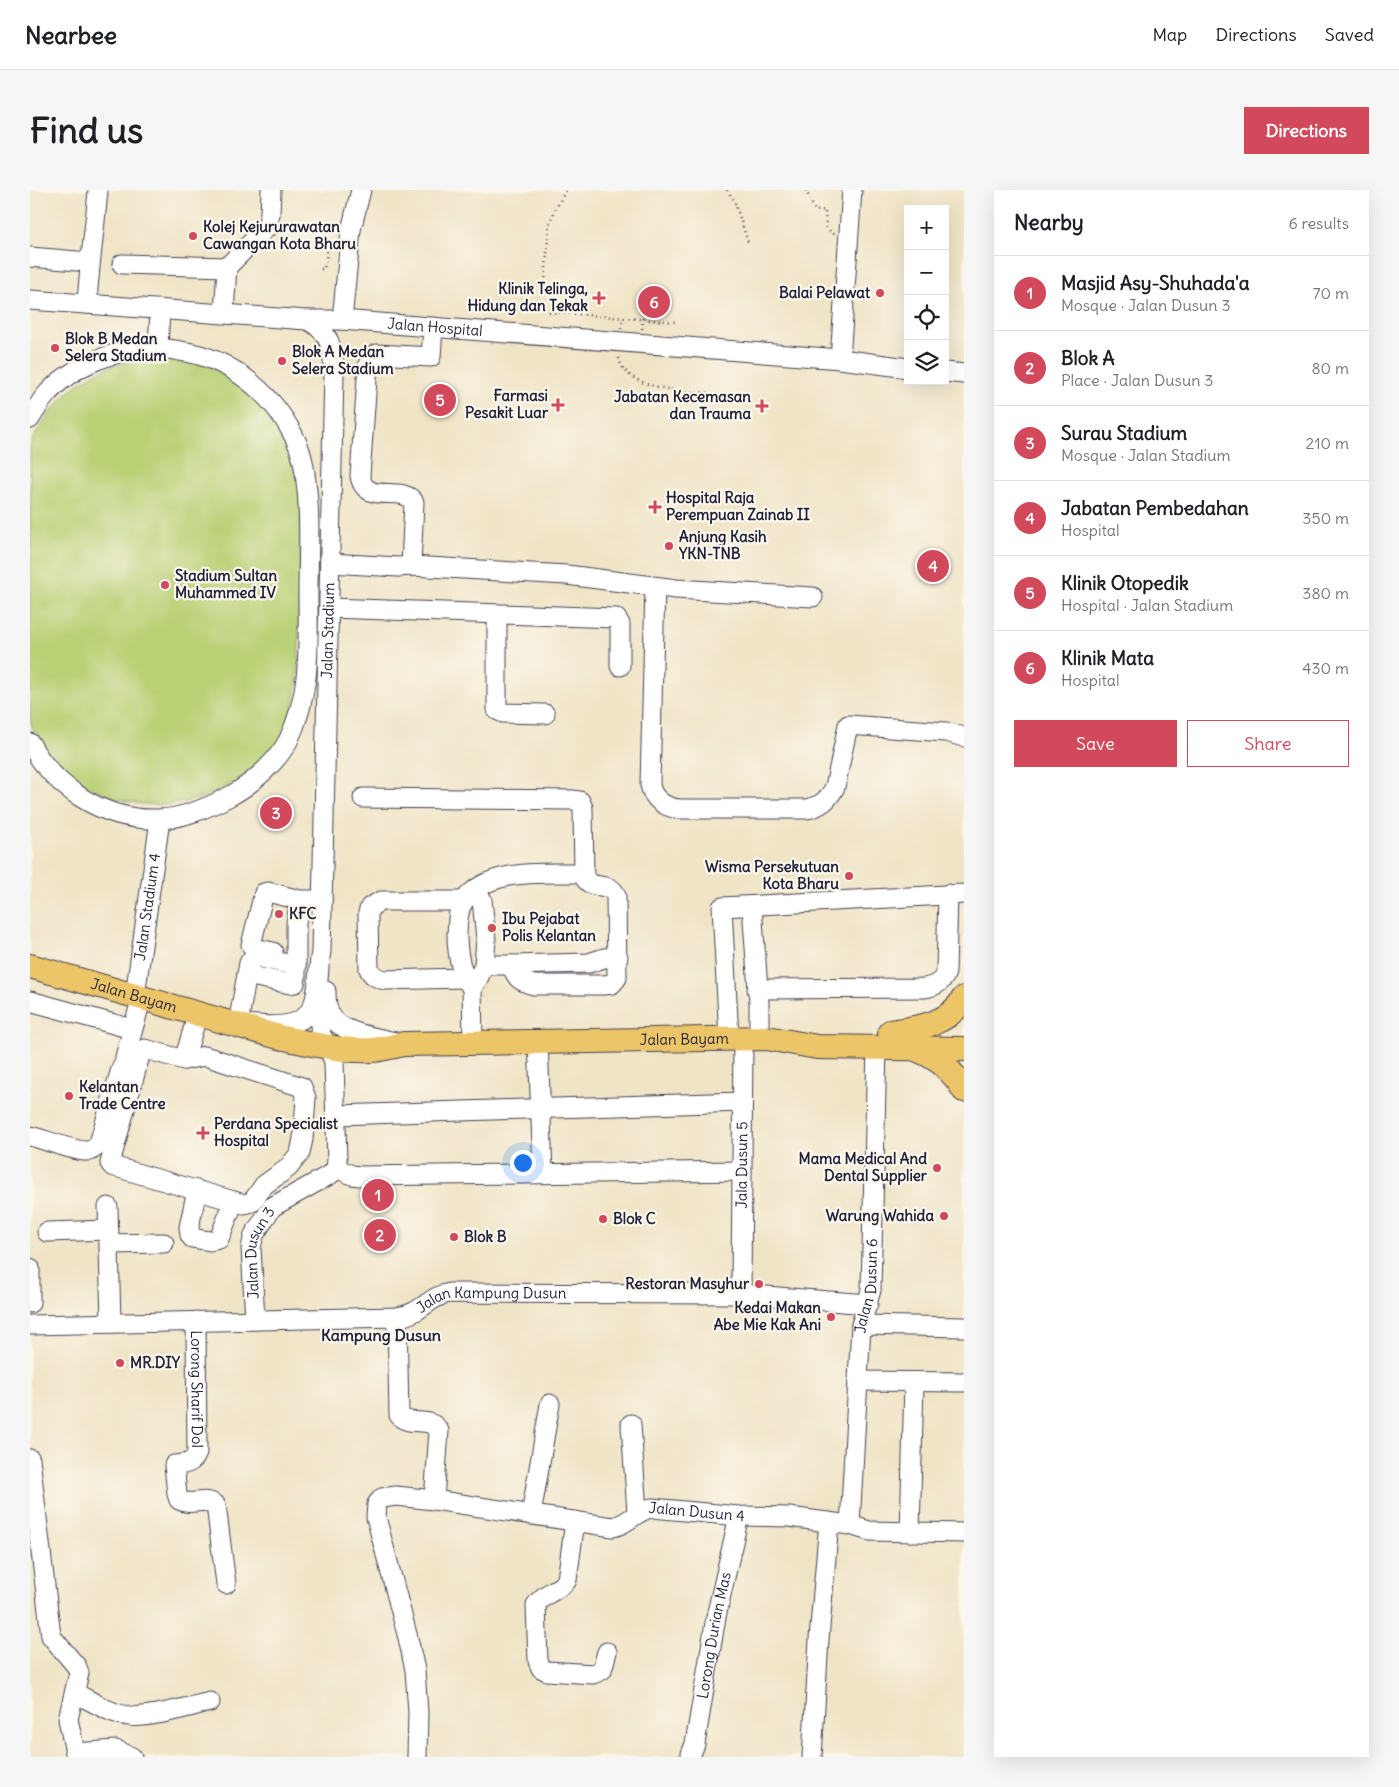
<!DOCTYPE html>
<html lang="en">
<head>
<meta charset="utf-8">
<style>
  body { margin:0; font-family:Delius,sans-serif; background:#f6f6f6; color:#202124 }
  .controls { position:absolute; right:15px; top:15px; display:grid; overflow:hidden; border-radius:0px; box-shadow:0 5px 20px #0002 }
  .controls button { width:45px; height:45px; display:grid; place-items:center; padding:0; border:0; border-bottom:1px solid #e0e0e0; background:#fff; color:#202124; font:25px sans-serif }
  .you { position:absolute; left:492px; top:972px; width:18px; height:18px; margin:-12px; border:4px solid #fff; border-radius:50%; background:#1a73e8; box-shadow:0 0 0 8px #1a73e833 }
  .badge { display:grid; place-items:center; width:32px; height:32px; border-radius:50%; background:#d1495b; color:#fff; font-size:16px; font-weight:700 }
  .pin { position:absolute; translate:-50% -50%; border:2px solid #fff; box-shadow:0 1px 5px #0006 }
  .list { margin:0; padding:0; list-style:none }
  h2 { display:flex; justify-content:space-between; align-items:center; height:65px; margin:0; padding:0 20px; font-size:21px }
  h2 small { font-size:16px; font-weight:400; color:#757577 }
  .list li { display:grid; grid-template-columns:32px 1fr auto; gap:15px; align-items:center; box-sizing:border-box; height:75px; padding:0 20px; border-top:1px solid #e0e0e0 }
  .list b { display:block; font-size:19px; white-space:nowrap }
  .list p { margin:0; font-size:16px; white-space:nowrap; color:#757577 }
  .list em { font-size:16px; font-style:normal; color:#757577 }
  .actions { display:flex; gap:10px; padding:15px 20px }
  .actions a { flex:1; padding:11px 0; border:1px solid #d1495b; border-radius:0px; text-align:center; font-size:18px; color:#d1495b }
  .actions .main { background:#d1495b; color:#fff }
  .icon { flex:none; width:28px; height:28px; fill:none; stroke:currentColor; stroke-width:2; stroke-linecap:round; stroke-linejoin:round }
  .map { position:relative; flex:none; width:934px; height:1567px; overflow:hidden; border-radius:0px }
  header { display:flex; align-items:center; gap:30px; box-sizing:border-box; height:70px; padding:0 25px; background:#fff; border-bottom:1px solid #e0e0e0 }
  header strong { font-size:24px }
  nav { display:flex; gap:28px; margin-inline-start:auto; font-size:18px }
  .intro { display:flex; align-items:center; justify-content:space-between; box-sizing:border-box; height:120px; padding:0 30px }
  h1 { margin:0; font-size:35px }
  .button { padding:12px 22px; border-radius:0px; background:#d1495b; color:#fff; font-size:18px; font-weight:700 }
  main { display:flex; gap:30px; padding:0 30px }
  aside { flex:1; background:#fff; border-radius:0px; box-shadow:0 5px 20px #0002 }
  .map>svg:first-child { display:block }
  .green { fill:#bad075; stroke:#6e7958 }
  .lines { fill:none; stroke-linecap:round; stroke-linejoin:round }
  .minor-casing { stroke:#413f50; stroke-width:21 }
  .major-casing { stroke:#413f50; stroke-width:26 }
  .path { stroke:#413f50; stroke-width:2.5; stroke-dasharray:1 4; stroke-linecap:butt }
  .minor { stroke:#fff; stroke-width:19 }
  .major { stroke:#edc569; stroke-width:24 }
  .poi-dot { fill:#d1495b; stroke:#fbf7ec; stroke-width:2 }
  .labels { text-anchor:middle; stroke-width:4.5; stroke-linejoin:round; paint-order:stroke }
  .poi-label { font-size:15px; font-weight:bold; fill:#22223b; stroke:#fbf7ec; text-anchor:start }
  .street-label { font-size:15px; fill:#22223b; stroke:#fbf7ec }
  .neighbourhood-label { font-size:16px; font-weight:bold; fill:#22223b; stroke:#fbf7ec }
</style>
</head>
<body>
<header>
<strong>Nearbee</strong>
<nav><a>Map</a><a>Directions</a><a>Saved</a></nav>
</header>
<div class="intro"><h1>Find us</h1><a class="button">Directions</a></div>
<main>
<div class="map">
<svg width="934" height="1567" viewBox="0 0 934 1567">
  <rect width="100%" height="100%" fill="#fbf7ec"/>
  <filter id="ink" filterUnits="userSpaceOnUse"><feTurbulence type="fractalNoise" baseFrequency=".02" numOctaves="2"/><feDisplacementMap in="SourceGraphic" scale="10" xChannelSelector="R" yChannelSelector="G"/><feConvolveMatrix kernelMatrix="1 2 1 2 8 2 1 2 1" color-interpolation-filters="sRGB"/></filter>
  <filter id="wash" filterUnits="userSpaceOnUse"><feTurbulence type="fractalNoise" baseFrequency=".0096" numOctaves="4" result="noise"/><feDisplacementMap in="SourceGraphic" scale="20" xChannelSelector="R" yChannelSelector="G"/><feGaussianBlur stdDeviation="1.12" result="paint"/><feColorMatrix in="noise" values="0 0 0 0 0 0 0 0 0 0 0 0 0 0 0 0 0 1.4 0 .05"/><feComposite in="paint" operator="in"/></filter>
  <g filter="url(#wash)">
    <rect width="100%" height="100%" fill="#f0e4c6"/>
    <!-- green -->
    <path class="green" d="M120 168 159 170 195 182 224 205 247 229 267 275 271 304C270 343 270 382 269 421 268 464 272 509 252 548 246 560 232 572 221 580 168 623 102 626 46 589 24 574 8 555 0 530V254C21 218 44 188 86 175 97 171 109 170 120 168Z"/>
  </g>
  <g filter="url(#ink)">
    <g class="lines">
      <!-- minor casing -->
      <g class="minor-casing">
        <g id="minor">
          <path d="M0 67 59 72"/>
          <path d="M92 74 197 77 237 37 240 24 241 0"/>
          <path id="s1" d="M0 110 277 130H312L362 134 810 169 878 178"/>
          <path d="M57 114C59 76 65 38 68 0"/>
          <path d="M194 123 197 77"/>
          <path d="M312 130 321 40 331 0"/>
          <path d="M128 158 130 119"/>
          <path d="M810 169 822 0"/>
          <path d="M915 182 934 184"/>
          <path d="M0 229C5 221 10 212 16 205 42 175 87 158 127 158 135 158 143 160 150 161 203 168 247 207 268 255 272 265 275 281 276 292 281 328 278 365 278 401 278 454 282 502 258 551 247 572 221 595 200 606 179 617 153 629 128 629 75 631 25 599 0 553"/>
          <path d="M300 373 368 377 381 376 537 385 646 399 783 407"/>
          <path d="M381 376 384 312C371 293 336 317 330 286L338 175 341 167 347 164 401 167 403 137"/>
          <path d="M625 397 620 595C623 610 635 617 649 619H777C791 616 798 610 805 597L818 535 916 542 934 547"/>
          <path d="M299 418 586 428 590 434V476"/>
          <path d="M467 425V520L473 523 515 524"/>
          <path d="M333 608 544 610 550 611 553 618 554 687C562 702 581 690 586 706L587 788 582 794 574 795H504C489 791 487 789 481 775H454"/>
          <path d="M722 716 729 813V848"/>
          <path d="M243 762 224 758 221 755 234 703 238 702 270 710H292"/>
          <path d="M481 775 559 773 574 768 588 767"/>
          <path id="s2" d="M266 776 227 767 222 769 219 773 208 834C237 835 279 845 286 805 289 791 288 777 291 762L304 182C303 158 300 141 277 130"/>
          <path d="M217 785 260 794 265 793 266 788V733L270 710"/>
          <path d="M433 788 355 790C347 788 342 786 339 779L338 723 340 717 351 711H434"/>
          <path d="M442 798C430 783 427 764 427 744 428 733 427 720 434 711 458 677 516 684 553 683"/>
          <path d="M727 799 894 798C903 797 914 792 916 782L918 704"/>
          <path d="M296 801C296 808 296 817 300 824 309 844 351 848 370 853"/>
          <path id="s3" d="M105 805 130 630"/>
          <path d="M0 811 102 839"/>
          <path d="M699 848 692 717 934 704"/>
          <path d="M508 851 513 983"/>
          <path d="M443 853 442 798 448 789 454 775 456 749 452 710 446 699"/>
          <path d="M115 859 154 870 175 866 272 897 276 908 273 949 270 963 258 978 234 995 222 1012 214 1014 82 976 80 973 111 862Z"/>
          <path d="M95 867 112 807"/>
          <path d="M154 870 168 823"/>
          <path d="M307 925 712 912"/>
          <path d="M0 946C13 949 44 961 56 961 62 961 66 958 69 953L92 876"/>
          <path d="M306 978 322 985 330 986 712 981"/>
          <path d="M167 1000 159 1037 160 1045 162 1048 180 1051 189 1049 204 1011"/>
          <path d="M78 1017 81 1133"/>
          <path d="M17 1042 79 1040"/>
          <path d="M79 1054 134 1053"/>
          <path d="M0 1078V1113"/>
          <path id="s4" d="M711 1104 713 848"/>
          <path d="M367 1127 369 1225C378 1238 401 1225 409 1241L404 1310"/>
          <path id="s5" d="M225 1130 221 1058 224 1045 242 1017 301 984 306 978 307 970 304 872 298 856 291 845 287 808"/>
          <path id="s6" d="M166 1131 167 1263C163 1274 155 1274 144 1275L147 1304 149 1310C162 1317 174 1306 186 1315L196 1394"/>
          <path id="s7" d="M0 1135 367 1127C392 1124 397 1107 419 1103L711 1104 838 1114"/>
          <path d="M831 1135 934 1137"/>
          <path d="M828 1191 934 1192"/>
          <path d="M601 1234 607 1323"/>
          <path d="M0 1269 21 1446 47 1477 49 1483 38 1529 46 1567"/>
          <path d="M501 1325 520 1214"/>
          <path d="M545 1331 537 1390C529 1401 513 1403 506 1415L508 1471 511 1478 517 1481 563 1484 572 1480 577 1462"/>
          <path id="s8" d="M820 1335 831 1135 841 1100 847 857"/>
          <path d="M880 1342 884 1192"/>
          <path d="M45 1503C62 1511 80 1524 99 1526 118 1529 160 1516 180 1512"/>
          <path d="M45 1563 86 1560 102 1567"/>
          <path id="s9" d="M661 1564 665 1554 686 1427 709 1326"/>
          <path id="s10" d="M387 1567 388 1522 385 1480 378 1448 346 1327 347 1314 352 1308 366 1306 404 1310 583 1337C599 1334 606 1320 622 1318L709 1326 759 1327 820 1335 839 1341 934 1343"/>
          <path d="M782 1567 789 1449 799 1332"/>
        </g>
      </g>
      <!-- major casing -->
      <g class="major-casing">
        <g id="major">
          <path id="s11" d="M0 776 249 847C280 853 312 862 343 860 353 859 364 856 374 854L737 848 787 857 934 859"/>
          <path d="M860 842C888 838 918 835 934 808"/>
          <path d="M888 860C909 868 923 881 934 900"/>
        </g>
      </g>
      <!-- path -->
      <path class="path" d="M697 0 704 10 718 52
        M776 0 785 21 795 20 796 38 804 44
        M291 79H294L299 52 305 53
        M515 93 519 34 525 20 536 0
        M519 122 646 132
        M591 138 592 128
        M612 139 613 125
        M589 168C595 200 654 201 679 203"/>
      <!-- minor -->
      <use href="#minor" class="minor"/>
      <!-- major -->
      <use href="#major" class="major"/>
    </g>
  </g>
  <!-- markers -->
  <g class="poi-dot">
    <circle cx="163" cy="46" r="5"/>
    <circle cx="850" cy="103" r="5"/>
    <path d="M566.5 100.5h5v5h5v5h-5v5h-5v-5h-5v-5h5z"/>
    <circle cx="25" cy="158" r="5"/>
    <circle cx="252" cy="171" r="5"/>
    <path d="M525.5 207.5h5v5h5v5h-5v5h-5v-5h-5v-5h5z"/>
    <path d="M729.5 208.5h5v5h5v5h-5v5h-5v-5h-5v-5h5z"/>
    <path d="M622.5 309.5h5v5h5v5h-5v5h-5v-5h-5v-5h5z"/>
    <circle cx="639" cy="356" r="5"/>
    <circle cx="135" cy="395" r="5"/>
    <circle cx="819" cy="686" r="5"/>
    <circle cx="249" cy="724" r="5"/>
    <circle cx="462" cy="738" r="5"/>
    <circle cx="39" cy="906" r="5"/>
    <path d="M170.5 935.5h5v5h5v5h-5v5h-5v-5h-5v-5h5z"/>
    <circle cx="907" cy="978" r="5"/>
    <circle cx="914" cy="1026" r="5"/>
    <circle cx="573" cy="1029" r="5"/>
    <circle cx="424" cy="1047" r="5"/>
    <circle cx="729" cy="1094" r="5"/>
    <circle cx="801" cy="1127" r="5"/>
    <circle cx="90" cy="1173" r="5"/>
  </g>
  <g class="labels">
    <!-- poi labels -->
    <g class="poi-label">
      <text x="173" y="42">Kolej Kejururawatan<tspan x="173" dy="17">Cawangan Kota Bharu</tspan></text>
      <text x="558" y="104" text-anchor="end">Klinik Telinga,<tspan x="558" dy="17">Hidung dan Tekak</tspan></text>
      <text x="840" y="108" text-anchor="end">Balai Pelawat</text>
      <text x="35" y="154">Blok B Medan<tspan x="35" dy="17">Selera Stadium</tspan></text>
      <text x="262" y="167">Blok A Medan<tspan x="262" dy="17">Selera Stadium</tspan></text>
      <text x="518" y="211" text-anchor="end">Farmasi<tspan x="518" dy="17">Pesakit Luar</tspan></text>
      <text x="721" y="212" text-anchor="end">Jabatan Kecemasan<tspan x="721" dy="17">dan Trauma</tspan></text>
      <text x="636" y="313">Hospital Raja<tspan x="636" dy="17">Perempuan Zainab II</tspan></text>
      <text x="649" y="352">Anjung Kasih<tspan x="649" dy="17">YKN-TNB</tspan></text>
      <text x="145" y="391">Stadium Sultan<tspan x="145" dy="17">Muhammed IV</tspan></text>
      <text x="809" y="682" text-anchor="end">Wisma Persekutuan<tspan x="809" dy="17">Kota Bharu</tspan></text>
      <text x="259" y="729">KFC</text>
      <text x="472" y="734">Ibu Pejabat<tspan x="472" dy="17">Polis Kelantan</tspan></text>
      <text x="49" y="902">Kelantan<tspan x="49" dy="17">Trade Centre</tspan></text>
      <text x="184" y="939">Perdana Specialist<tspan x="184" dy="17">Hospital</tspan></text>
      <text x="897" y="974" text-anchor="end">Mama Medical And<tspan x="897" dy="17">Dental Supplier</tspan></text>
      <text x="904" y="1031" text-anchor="end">Warung Wahida</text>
      <text x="583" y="1034">Blok C</text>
      <text x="434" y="1052">Blok B</text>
      <text x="719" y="1099" text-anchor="end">Restoran Masyhur</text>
      <text x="791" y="1123" text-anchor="end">Kedai Makan<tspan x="791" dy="17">Abe Mie Kak Ani</tspan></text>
      <text x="100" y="1178">MR.DIY</text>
    </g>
    <!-- street labels -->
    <g class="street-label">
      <text dy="5" stroke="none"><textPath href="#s1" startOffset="406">Jalan Hospital</textPath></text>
      <text dy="5" stroke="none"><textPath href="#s2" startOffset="571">Jalan Stadium</textPath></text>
      <text dy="5" stroke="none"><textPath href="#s3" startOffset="89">Jalan Stadium 4</textPath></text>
      <text dy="5" stroke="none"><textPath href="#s11" startOffset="108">Jalan Bayam</textPath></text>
      <text dy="5" stroke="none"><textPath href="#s11" startOffset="666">Jalan Bayam</textPath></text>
      <text dy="5" stroke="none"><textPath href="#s4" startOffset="129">Jala Dusun 5</textPath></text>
      <text dy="5" stroke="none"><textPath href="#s5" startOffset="69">Jalan Dusun 3</textPath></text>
      <text dy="5" stroke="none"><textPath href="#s8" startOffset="240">Jalan Dusun 6</textPath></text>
      <text dy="5" stroke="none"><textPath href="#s7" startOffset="466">Jalan Kampung Dusun</textPath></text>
      <text dy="5" stroke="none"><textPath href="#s6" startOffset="68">Lorong Sharif Dol</textPath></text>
      <text dy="5" stroke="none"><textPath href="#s10" startOffset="588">Jalan Dusun 4</textPath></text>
      <text dy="5" stroke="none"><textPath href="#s9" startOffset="121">Lorong Durian Mas</textPath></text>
    </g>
    <!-- neighbourhood labels -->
    <g class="neighbourhood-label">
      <text x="351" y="1151">Kampung Dusun</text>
    </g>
  </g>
</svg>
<div class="controls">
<button>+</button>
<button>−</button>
<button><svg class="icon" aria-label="locate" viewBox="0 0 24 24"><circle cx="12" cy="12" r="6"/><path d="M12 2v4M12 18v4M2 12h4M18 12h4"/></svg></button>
<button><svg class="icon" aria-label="layers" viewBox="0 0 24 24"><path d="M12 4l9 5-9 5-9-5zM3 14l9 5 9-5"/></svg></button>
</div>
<div class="you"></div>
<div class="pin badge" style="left:348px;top:1005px">1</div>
<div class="pin badge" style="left:350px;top:1045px">2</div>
<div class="pin badge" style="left:246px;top:623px">3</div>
<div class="pin badge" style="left:903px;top:376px">4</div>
<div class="pin badge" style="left:410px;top:210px">5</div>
<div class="pin badge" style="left:624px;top:112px">6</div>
</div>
<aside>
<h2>Nearby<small>6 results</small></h2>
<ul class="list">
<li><span class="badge">1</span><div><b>Masjid Asy-Shuhada'a</b><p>Mosque · Jalan Dusun 3</p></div><em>70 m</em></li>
<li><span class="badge">2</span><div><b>Blok A</b><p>Place · Jalan Dusun 3</p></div><em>80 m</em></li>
<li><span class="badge">3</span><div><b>Surau Stadium</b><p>Mosque · Jalan Stadium</p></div><em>210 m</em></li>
<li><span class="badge">4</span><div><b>Jabatan Pembedahan</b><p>Hospital</p></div><em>350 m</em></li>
<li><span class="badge">5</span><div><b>Klinik Otopedik</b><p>Hospital · Jalan Stadium</p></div><em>380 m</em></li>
<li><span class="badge">6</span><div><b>Klinik Mata</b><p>Hospital</p></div><em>430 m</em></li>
</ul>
<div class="actions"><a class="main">Save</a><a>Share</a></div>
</aside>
</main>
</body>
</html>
